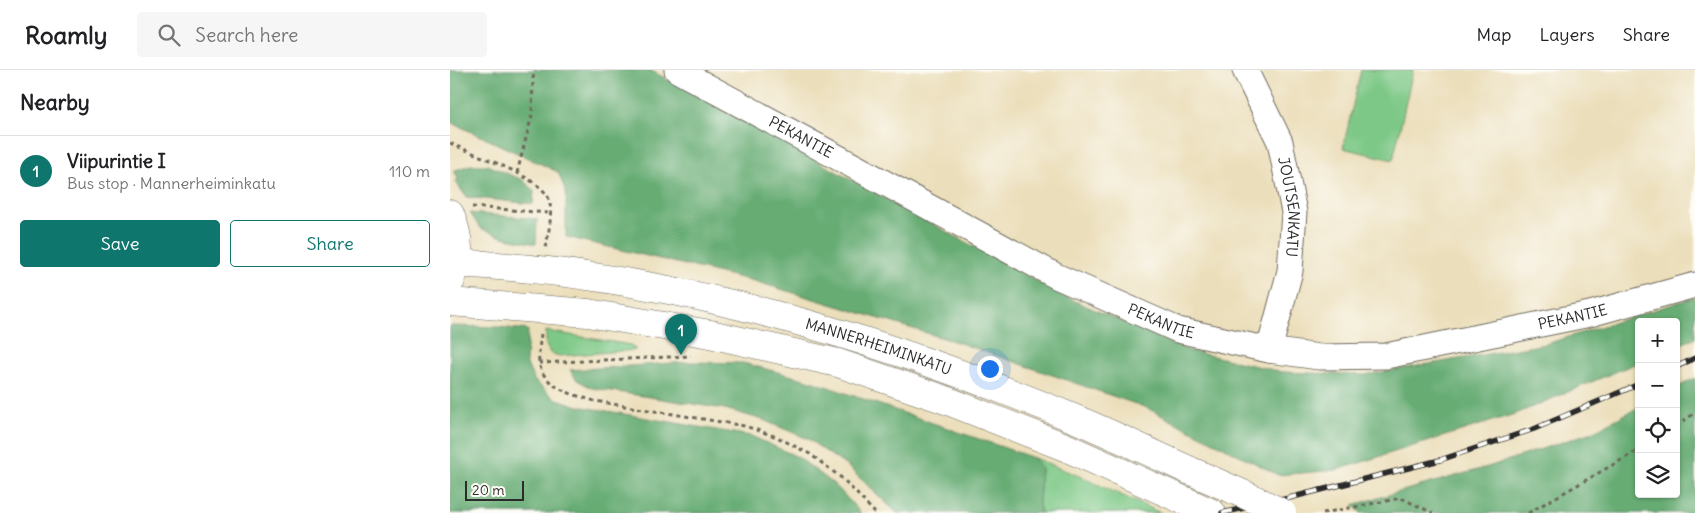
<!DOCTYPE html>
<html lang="en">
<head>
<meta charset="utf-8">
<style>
  body { margin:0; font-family:Delius,sans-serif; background:#f6f6f6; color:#202124 }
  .controls { position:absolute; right:15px; bottom:15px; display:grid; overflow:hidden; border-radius:5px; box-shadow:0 1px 4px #0004 }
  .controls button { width:45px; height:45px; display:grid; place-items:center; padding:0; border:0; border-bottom:1px solid #e0e0e0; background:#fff; color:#202124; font:25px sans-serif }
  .scale { position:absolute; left:15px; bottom:12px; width:59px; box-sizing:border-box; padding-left:5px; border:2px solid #2b2b2b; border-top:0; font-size:14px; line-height:18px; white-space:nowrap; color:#2b2b2b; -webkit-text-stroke:4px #fdfcf7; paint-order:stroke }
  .you { position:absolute; left:539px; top:298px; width:18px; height:18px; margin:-12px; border:4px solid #fff; border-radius:50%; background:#1a73e8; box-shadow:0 0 0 8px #1a73e833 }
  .badge { display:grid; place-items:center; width:32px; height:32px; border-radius:50%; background:#0f766e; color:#fff; font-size:16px; font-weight:700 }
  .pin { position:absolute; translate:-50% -41px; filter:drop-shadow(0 1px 2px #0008) }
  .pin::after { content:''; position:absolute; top:26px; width:18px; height:15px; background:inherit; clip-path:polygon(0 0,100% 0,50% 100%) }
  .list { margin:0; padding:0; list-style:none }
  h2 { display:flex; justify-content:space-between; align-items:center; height:65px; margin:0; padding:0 20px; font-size:21px }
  h2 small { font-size:16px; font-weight:400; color:#757577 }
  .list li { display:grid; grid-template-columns:32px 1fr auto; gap:15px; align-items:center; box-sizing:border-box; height:70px; padding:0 20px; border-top:1px solid #e0e0e0 }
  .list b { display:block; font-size:19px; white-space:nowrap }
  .list p { margin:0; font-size:16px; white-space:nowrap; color:#757577 }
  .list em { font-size:16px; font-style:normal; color:#757577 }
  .actions { display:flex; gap:10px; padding:15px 20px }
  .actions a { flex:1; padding:11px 0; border:1px solid #0f766e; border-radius:5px; text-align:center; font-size:18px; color:#0f766e }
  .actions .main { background:#0f766e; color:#fff }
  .icon { flex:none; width:28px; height:28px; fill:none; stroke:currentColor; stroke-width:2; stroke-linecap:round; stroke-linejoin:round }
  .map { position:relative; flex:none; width:1245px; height:443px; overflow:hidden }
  header { display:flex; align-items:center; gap:30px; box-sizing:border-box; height:70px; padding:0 25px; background:#fff; border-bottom:1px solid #e0e0e0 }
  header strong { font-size:24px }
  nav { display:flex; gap:28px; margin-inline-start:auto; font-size:18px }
  .search { width:350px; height:45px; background:#f6f6f6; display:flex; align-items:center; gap:12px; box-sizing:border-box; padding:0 18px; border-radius:5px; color:#757577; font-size:19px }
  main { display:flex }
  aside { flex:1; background:#fff }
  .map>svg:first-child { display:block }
  .green { fill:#7dc886; stroke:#547a58 }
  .forest { fill:#66ac73; stroke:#486c4f }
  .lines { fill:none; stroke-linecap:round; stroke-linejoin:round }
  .minor-casing { stroke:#6e6a5d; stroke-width:27 }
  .major-casing { stroke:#6e6a5d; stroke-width:29 }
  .path { stroke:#6e6a5d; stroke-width:3; stroke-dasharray:4 4; stroke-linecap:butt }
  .minor { stroke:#fff; stroke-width:25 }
  .major { stroke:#fff; stroke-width:28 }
  .rail-casing { stroke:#2b2b2b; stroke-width:5.5 }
  .rail { stroke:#fdfcf7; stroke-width:4; stroke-dasharray:11; stroke-linecap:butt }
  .major-bridge-casing { stroke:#6e6a5d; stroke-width:29; stroke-linecap:butt }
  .major-bridge { stroke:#fff; stroke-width:28 }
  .labels { text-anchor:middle; stroke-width:4; stroke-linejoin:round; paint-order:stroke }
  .street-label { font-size:15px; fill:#2b2b2b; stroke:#fdfcf7 }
</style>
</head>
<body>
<header>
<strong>Roamly</strong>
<div class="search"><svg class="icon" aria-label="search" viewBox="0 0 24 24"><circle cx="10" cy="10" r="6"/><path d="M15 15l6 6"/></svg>Search here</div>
<nav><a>Map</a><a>Layers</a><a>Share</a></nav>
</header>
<main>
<aside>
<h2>Nearby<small></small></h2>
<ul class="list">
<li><span class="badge">1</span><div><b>Viipurintie I</b><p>Bus stop · Mannerheiminkatu</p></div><em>110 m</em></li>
</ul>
<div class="actions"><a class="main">Save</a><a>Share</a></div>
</aside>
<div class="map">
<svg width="1245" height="443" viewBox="0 0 1245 443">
  <rect width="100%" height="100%" fill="#fdfcf7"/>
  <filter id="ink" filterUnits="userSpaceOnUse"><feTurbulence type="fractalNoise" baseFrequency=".02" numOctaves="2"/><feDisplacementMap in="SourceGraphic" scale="10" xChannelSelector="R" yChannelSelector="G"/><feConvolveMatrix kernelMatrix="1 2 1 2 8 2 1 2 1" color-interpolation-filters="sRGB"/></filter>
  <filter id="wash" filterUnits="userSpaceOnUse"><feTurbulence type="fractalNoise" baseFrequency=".0096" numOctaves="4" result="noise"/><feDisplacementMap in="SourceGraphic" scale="20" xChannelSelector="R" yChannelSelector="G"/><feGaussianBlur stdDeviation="1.12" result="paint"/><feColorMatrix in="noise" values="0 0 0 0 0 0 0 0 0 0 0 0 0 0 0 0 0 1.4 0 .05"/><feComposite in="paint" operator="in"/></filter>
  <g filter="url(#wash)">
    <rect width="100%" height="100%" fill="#ebdeba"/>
    <!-- green -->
    <path class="green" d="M911 0H963L943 90 893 78Z
      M96 261 181 275 186 280 109 286 100 283 96 275Z
      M584 388 629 406 711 443H591L589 435 591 397Z"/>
    <!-- forest -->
    <path class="forest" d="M0 0H200L618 228 737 280 832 302 915 305 1096 274 1245 227V268L1226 276V252H1189V292L1068 343 887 400 828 405 697 338 510 273 304 211 116 167V122L108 102 0 52Z
      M20 95H37L73 110 84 121 83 134 16 127 6 112 8 107 3 101Z
      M20 143 87 149 86 174 52 167 30 158Z
      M0 256 47 257 78 260 76 292 84 310 104 328 128 336 301 366 348 387 385 415 411 443H0Z
      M239 292 293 293 358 310 584 388 591 397 589 435 591 443H447L398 397 358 369 313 350 275 339 142 318 127 310 120 300Z
      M1245 308V443H911L903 435 1041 396 1142 362 1189 337V424H1226V318Z"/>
  </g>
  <g filter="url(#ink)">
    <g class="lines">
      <!-- minor casing -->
      <g class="minor-casing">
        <g id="minor">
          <path id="s1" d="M227 0 606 206 728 260 819 280 869 287 936 286 1140 244 1245 215"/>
          <path id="s2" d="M795 0 830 72 844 142 840 201 819 280"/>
        </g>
      </g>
      <!-- major casing -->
      <g class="major-casing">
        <g id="major">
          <path d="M0 144C10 169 11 186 1 210"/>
          <path id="s3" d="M0 193C217 202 429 267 628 350 666 366 703 384 741 401"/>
          <path d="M0 232 138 243 260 264 388 293 493 329 615 377 762 443"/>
        </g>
      </g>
      <!-- path -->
      <path class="path" d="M0 73C22 84 88 106 98 127 104 141 98 163 96 178
        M67 103 82 45 83 8 85 0
        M22 137 99 143
        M91 264C90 273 88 283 89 292 93 318 124 325 145 331L295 356 327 367 360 384 393 409 425 443
        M89 293 241 286
        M1226 356 1245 343
        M873 443 951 428 983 443
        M1078 443 1189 380"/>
      <!-- minor -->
      <use href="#minor" class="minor"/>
      <!-- major -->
      <use href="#major" class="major"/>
      <!-- rail casing -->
      <g class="rail-casing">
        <path id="rail" d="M1226 297 1245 288
          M772 443 839 428 990 390 1084 359 1189 314"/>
      </g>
      <!-- rail -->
      <use href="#rail" class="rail"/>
      <!-- major-bridge casing -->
      <g class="major-bridge-casing">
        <path id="major-bridge" d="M741 401 802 428 832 443"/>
      </g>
      <!-- major-bridge -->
      <use href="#major-bridge" class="major-bridge"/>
    </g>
  </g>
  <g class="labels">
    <!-- street labels -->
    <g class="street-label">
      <text dy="5" stroke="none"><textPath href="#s1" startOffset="141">PEKANTIE</textPath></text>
      <text dy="5" stroke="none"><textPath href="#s2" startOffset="146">JOUTSENKATU</textPath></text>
      <text dy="5" stroke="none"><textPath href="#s1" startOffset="966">PEKANTIE</textPath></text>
      <text dy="5" stroke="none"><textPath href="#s1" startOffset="546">PEKANTIE</textPath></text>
      <text dy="5" stroke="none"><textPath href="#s3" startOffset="438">MANNERHEIMINKATU</textPath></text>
    </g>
  </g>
</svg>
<div class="controls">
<button>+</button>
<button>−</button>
<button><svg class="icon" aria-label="locate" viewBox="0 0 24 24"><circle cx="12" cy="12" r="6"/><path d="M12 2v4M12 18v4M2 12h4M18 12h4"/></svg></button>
<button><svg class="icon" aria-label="layers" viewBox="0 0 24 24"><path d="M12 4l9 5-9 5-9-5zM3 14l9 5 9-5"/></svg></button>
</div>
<div class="scale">20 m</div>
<div class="you"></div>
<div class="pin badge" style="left:231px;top:285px">1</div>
</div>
</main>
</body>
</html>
